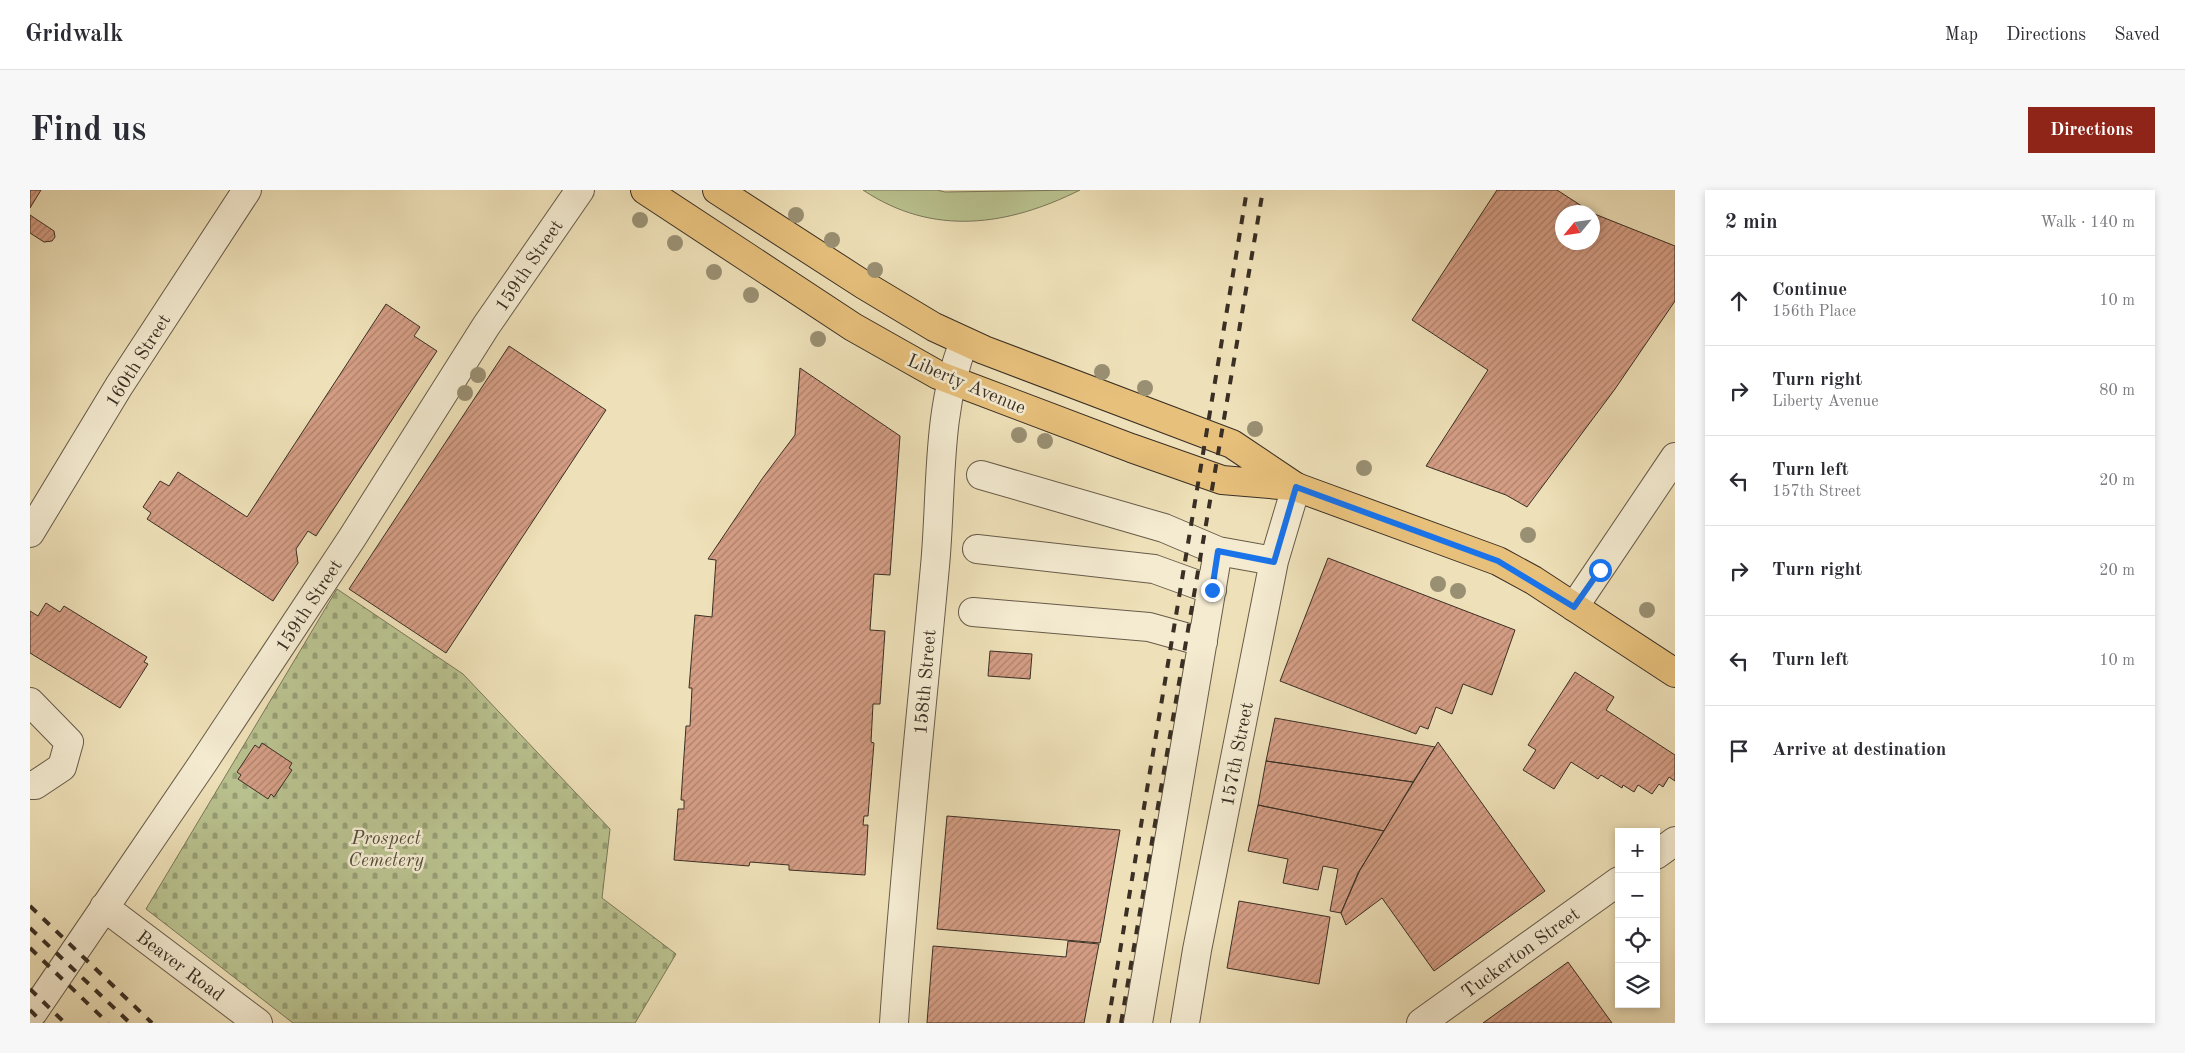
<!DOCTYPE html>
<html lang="en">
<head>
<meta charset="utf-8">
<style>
  body { margin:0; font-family:"Old Standard TT",serif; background:#f7f7f7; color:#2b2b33 }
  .controls { position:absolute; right:15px; bottom:15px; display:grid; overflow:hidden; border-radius:0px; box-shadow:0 2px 8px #0003 }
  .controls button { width:45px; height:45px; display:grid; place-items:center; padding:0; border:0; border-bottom:1px solid #e1e1e2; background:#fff; color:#2b2b33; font:25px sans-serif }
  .compass { position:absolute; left:1525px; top:15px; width:45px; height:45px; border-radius:50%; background:#fff; box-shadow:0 2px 8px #0003; rotate:241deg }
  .stop { position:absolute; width:15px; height:15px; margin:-11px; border:4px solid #1a73e8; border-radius:50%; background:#fff }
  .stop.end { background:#1a73e8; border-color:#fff; box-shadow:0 1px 5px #0008 }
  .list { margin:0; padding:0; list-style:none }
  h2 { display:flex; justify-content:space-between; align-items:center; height:65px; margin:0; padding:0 20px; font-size:21px }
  h2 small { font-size:16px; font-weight:400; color:#7c7c81 }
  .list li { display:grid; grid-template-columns:32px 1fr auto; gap:15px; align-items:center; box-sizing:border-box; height:90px; padding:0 20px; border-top:1px solid #e1e1e2 }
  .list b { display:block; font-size:19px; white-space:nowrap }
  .list p { margin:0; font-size:16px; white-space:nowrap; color:#7c7c81 }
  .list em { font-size:16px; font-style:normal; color:#7c7c81 }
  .icon { flex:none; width:28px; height:28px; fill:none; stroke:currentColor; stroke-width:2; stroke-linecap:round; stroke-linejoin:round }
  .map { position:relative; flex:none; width:1645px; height:833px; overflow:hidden; border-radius:0px }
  header { display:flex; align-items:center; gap:30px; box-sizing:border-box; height:70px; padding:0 25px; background:#fff; border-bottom:1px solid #e1e1e2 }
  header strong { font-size:24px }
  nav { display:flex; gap:28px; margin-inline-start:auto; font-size:18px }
  .intro { display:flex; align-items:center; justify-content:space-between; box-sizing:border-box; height:120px; padding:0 30px }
  h1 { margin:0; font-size:35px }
  .button { padding:12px 22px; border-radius:0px; background:#8f2418; color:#fff; font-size:18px; font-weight:700 }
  main { display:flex; gap:30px; padding:0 30px }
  aside { flex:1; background:#fff; border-radius:0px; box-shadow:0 2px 8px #0003 }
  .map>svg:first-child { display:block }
  .green { fill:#b9c28f; stroke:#7a785a }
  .cemetery { fill:url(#cemetery-stones); stroke:#7a785a }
  .building { fill:url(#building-hatch); stroke:#3a2f24 }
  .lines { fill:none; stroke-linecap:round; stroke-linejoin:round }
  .minor-casing { stroke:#675b49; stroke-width:30 }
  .major-casing { stroke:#3a2f24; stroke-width:30 }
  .minor { stroke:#f4ebd1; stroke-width:28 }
  .major { stroke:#e7c07c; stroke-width:28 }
  .rail { stroke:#3a2f24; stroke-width:4; stroke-dasharray:9 9; stroke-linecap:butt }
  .tree { fill:#998f72 }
  .route { stroke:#1a73e8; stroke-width:6 }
  .labels { text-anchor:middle; stroke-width:5; stroke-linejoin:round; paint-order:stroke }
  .street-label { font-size:19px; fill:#3a2f24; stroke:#f4ebd1 }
  .park-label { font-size:19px; font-style:italic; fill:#534c39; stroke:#f4ebd1 }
</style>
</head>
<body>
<header>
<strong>Gridwalk</strong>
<nav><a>Map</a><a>Directions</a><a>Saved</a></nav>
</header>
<div class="intro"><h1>Find us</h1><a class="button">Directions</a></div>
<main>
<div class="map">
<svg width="1645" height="833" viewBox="0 0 1645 833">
  <defs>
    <pattern id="cemetery-stones" width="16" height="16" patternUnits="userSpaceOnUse" patternTransform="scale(1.25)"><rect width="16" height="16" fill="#b9c28f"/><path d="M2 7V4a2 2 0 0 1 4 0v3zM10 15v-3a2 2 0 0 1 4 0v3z" fill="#979e75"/></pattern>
    <pattern id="building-hatch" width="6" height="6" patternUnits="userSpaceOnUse" patternTransform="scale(1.25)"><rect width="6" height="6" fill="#d49d84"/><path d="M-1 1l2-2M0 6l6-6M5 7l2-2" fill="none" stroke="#ad806c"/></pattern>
  </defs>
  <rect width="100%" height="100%" fill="#eee0b8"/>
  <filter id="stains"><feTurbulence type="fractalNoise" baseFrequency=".004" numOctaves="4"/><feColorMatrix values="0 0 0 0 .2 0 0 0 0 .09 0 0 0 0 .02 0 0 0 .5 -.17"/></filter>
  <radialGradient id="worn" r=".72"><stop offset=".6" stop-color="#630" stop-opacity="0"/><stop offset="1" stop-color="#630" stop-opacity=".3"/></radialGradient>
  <!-- green -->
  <path class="green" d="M833 0H907L915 2 1050 0C978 36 903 47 833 0Z"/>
  <!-- cemetery -->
  <path class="cemetery" d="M307 399 433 484 580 639 572 708 646 764 605 833H263L116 719Z"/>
  <!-- building -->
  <path class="building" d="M0 0H11L0 18Z
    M1467 0H1527L1561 22H1532V52H1562V23L1645 56V111L1585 199 1497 317 1476 305 1396 276 1458 180 1382 130Z
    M0 25 24 41 25 47 22 51 14 52 0 43Z
    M356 114 390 137 384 146 407 161 286 346 278 341 266 359 268 373 243 411 117 329 121 323 113 317 130 291 139 296 148 282 217 327Z
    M479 156 576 220 416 463 319 399Z
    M770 178 870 246 860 385 844 384 840 440 855 441 850 514H843L841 552 844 553 838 626H834L833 635H838L835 685 759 680V675L720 672 719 676 644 670 648 619H654V610H651L656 536H660L662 498H659L665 425 682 427 686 370 678 369 732 289 765 245Z
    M1298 368 1485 440 1462 505 1433 494 1422 524 1406 517 1398 539 1390 536 1386 544 1250 491Z
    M16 413 30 422 34 416 117 467 114 472 118 474 90 518 0 463V421L8 426Z
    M960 461 1002 464 1000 489 958 486Z
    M1545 482 1584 507 1576 520 1645 565V591L1639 587 1633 597 1629 594 1622 604 1608 595 1604 602 1593 595 1592 598 1571 585 1568 589 1541 572 1524 599 1493 580 1506 560 1498 555Z
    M1245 528 1405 557 1383 592 1236 571Z
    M1408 552 1515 701 1404 781 1352 708 1316 735 1311 723 1330 680Z
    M232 553 262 573 259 578 262 580 244 607 241 604 238 609 208 589 211 585 207 582 225 555 229 558Z
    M1236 571 1383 592 1354 641 1228 615Z
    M1228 615 1354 641 1328 683 1311 723 1300 721 1308 679 1293 676 1288 700 1253 693 1258 669 1218 661Z
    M917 626 1090 640 1070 753 907 739Z
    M1209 711 1300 727 1289 794 1197 778Z
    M1038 751 1069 754 1054 833H897L903 756 1036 767Z
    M1538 772 1582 833H1453Z"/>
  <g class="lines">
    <!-- minor casing -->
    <g class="minor-casing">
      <path id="minor" d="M951 285 1134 338 1188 361
        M0 343 89 196 217 0
        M947 359 1124 379 1182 400
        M1544 417 1645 267
        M943 422 1119 437 1173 452
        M0 512 39 552 32 577 5 595H0
        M1626 665 1645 651
        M74 717 228 833
        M0 827 175 570 322 348 456 136 550 0
        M864 833C874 681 891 529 905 376 912 302 906 222 934 152
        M1108 833 1188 361 1244 371
        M1155 833 1167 760 1244 371 1266 297
        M1391 833 1589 691"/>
    </g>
    <!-- major casing -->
    <g class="major-casing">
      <path id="major" d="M615 0 823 137 908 185 1101 258 1192 290 1262 296
        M687 0 834 95 904 137 954 160 1202 254 1266 297 1468 371 1503 390 1645 483"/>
    </g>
    <!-- minor -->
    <use href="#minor" class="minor"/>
    <!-- major -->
    <use href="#major" class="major"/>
    <!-- rail -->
    <path class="rail" d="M0 716 122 833
      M0 738 100 833
      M0 758 78 833
      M0 799 35 833
      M0 820 13 833
      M1078 833 1217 0
      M1091 833 1233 0"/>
  </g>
  <!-- trees -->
  <g class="tree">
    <circle cx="766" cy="25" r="8"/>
    <circle cx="610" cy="30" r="8"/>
    <circle cx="802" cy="50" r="8"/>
    <circle cx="645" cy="53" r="8"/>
    <circle cx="845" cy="80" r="8"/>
    <circle cx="684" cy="82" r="8"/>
    <circle cx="721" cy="105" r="8"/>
    <circle cx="788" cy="149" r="8"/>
    <circle cx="1072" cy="182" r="8"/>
    <circle cx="448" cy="185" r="8"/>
    <circle cx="1115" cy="198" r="8"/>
    <circle cx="435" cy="203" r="8"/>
    <circle cx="1225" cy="239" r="8"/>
    <circle cx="989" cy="245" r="8"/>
    <circle cx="1015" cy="251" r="8"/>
    <circle cx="1334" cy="278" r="8"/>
    <circle cx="1498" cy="345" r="8"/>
    <circle cx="1408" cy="394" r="8"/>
    <circle cx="1428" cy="401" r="8"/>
    <circle cx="1617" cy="420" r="8"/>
  </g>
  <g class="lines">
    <!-- route -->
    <path class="route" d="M1182 400 1188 361 1244 372 1266 297 1468 371 1544 417 1570 380"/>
  </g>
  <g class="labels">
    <!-- street labels -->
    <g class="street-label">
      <text transform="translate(498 75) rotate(-56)" y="7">159th Street</text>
      <text transform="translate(107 170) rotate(-58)" y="7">160th Street</text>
      <text transform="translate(937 193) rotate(23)" y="7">Liberty Avenue</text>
      <text transform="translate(278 415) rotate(-57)" y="7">159th Street</text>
      <text transform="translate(894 492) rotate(-85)" y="7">158th Street</text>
      <text transform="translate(1206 564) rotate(-79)" y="7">157th Street</text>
      <text transform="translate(1490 762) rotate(-36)" y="7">Tuckerton Street</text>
      <text transform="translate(151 775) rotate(37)" y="7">Beaver Road</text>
    </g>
    <!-- park labels -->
    <g class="park-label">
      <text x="356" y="654">Prospect<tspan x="356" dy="22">Cemetery</tspan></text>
    </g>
  </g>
  <rect width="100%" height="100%" filter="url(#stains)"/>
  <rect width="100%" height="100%" fill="url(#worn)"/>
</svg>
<div class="controls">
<button>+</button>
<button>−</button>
<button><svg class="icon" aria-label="locate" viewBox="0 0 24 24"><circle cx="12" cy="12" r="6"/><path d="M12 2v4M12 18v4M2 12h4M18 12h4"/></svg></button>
<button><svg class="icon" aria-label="layers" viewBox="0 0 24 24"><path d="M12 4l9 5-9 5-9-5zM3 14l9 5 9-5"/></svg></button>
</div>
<svg class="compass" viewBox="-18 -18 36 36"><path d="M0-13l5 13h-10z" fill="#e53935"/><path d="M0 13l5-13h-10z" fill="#7c7c81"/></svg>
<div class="stop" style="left:1570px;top:380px"></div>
<div class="stop end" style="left:1182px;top:400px"></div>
</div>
<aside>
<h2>2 min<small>Walk · 140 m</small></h2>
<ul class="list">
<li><svg class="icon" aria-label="ahead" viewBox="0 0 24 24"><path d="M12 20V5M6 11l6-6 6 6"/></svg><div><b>Continue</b><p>156th Place</p></div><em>10 m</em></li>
<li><svg class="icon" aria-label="right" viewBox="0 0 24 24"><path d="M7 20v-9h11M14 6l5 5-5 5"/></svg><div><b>Turn right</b><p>Liberty Avenue</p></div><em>80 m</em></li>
<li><svg class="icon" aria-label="left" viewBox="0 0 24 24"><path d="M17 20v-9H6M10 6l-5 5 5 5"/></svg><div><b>Turn left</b><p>157th Street</p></div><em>20 m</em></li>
<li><svg class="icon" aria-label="right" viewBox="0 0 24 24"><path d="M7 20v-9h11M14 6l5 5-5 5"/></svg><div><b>Turn right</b></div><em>20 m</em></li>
<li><svg class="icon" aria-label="left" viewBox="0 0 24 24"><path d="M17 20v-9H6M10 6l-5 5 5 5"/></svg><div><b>Turn left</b></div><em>10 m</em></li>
<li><svg class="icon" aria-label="arrive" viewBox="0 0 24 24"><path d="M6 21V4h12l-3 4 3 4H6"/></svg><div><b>Arrive at destination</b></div></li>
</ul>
</aside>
</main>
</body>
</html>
